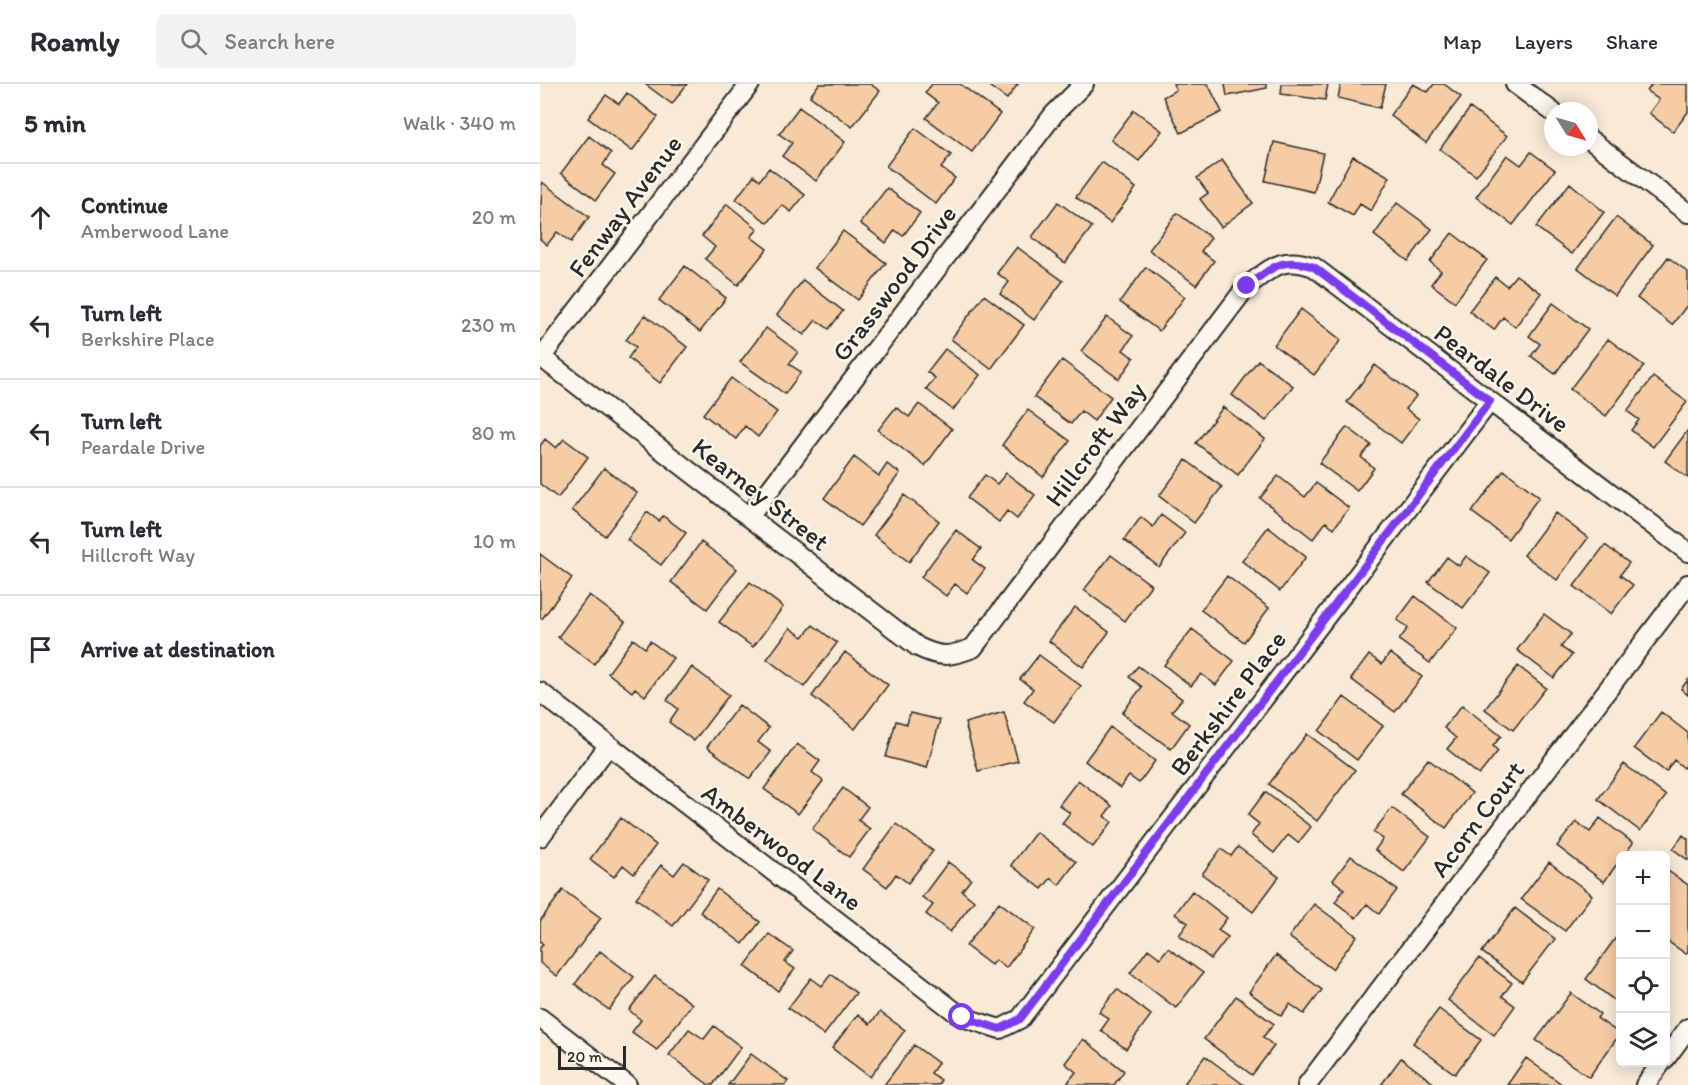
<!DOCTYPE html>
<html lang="en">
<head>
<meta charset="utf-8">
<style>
  body { margin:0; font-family:Itim,sans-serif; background:#f2f2f3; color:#2b2b33 }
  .controls { position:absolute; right:18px; bottom:18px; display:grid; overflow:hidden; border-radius:9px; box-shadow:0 3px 15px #0003 }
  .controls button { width:54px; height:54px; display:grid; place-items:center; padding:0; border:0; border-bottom:2px solid #e1e1e2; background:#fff; color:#2b2b33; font:30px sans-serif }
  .compass { position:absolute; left:1004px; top:18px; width:54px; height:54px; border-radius:50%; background:#fff; box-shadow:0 3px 15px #0003; rotate:127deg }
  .scale { position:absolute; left:18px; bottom:15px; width:68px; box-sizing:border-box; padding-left:6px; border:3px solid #2b2b2b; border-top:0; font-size:16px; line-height:21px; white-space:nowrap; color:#2b2b2b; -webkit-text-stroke:4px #fbf7ec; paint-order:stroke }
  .stop { position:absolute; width:18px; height:18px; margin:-14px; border:4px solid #7c3aed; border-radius:50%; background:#fff }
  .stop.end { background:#7c3aed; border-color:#fff; box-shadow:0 2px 6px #0008 }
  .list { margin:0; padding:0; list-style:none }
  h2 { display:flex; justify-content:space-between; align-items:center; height:78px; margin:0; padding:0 24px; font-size:26px }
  h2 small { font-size:20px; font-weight:400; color:#7c7c81 }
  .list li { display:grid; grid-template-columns:39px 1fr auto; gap:18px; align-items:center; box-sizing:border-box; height:108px; padding:0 24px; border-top:2px solid #e1e1e2 }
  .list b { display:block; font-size:22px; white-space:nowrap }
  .list p { margin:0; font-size:20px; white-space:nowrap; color:#7c7c81 }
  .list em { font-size:20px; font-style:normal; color:#7c7c81 }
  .icon { flex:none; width:33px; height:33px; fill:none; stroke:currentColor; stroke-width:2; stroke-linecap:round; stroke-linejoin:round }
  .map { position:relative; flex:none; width:1148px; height:1001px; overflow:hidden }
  header { display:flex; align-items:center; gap:36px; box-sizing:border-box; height:84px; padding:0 30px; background:#fff; border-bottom:2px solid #e1e1e2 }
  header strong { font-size:28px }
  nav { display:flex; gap:33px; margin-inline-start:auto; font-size:21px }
  .search { width:420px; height:54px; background:#f2f2f3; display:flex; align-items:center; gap:15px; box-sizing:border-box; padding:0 21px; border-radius:9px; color:#7c7c81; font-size:22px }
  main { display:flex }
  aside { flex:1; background:#fff }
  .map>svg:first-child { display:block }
  .building { fill:#f5cca4; stroke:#2b2b2b; stroke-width:1.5 }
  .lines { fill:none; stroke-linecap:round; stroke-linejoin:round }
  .minor-casing { stroke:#2b2b2b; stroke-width:22 }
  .minor { stroke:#fbf7ec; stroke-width:18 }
  .route { stroke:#7c3aed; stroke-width:8 }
  .labels { text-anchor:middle; stroke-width:5; stroke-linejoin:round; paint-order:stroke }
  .street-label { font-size:26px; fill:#2b2b2b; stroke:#fbf7ec }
</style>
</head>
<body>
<header>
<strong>Roamly</strong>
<div class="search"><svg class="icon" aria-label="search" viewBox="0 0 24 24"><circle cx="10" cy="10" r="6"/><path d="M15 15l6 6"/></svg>Search here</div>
<nav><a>Map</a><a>Layers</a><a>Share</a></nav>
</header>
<main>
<aside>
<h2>5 min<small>Walk · 340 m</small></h2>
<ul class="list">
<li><svg class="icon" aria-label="ahead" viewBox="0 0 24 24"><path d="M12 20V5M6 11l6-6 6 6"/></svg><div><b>Continue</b><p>Amberwood Lane</p></div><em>20 m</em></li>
<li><svg class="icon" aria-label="left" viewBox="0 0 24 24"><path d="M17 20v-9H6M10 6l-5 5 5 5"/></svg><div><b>Turn left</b><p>Berkshire Place</p></div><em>230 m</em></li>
<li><svg class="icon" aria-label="left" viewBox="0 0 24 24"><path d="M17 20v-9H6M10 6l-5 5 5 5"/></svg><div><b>Turn left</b><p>Peardale Drive</p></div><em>80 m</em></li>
<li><svg class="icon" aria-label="left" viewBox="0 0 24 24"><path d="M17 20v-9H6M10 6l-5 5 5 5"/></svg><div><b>Turn left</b><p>Hillcroft Way</p></div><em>10 m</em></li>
<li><svg class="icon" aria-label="arrive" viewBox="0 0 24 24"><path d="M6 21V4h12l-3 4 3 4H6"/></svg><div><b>Arrive at destination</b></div></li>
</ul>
</aside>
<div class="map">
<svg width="1148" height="1001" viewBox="0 0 1148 1001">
  <rect width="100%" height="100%" fill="#f9ead6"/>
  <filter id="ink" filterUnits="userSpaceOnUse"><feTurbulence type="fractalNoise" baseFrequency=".0167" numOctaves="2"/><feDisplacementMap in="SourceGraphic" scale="12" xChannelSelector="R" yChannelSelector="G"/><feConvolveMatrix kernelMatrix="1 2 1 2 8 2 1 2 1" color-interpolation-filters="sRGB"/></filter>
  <g filter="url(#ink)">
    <!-- building -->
    <path class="building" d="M105 0H147L132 20Z
      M279 0H330L340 7 312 43 270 12Z
      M392 0H420L460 30 432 68 386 34 398 19 385 9Z
      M446 0H478L467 15Z
      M633 0H668L682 28 641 49 623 13 636 6Z
      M685 0H726L727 4 687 12Z
      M742 0H788L785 16 741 10Z
      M801 0H846L840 24 798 14Z
      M873 0 888 8 894 0H904L921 13 886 59 850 31Z
      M1112 0H1148V28L1133 48 1109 29 1119 16 1107 7Z
      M87 9 118 33 92 67 48 34 66 11 79 20Z
      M259 23 305 58 276 97 242 72 252 59 239 50Z
      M930 24 967 52 936 92 900 65Z
      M594 26 622 47 599 77 571 56Z
      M375 44 411 71 401 84 415 94 396 120 346 82Z
      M49 52 71 69 63 81 75 90 56 116 21 89Z
      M734 58 783 69 774 108 725 97Z
      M991 68 1015 86 973 141 936 113 967 71 981 81Z
      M813 72 850 93 831 127 820 120 813 132 788 118Z
      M682 76 713 119 681 143 660 115 668 109 657 94Z
      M562 78 596 104 570 139 536 113Z
      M229 84 265 111 251 128 242 121 228 139 196 115 214 91 220 96Z
      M2 98 49 133 31 158 17 148 7 161 0 155Z
      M1030 99 1064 128 1032 170 996 143Z
      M347 104 380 129 363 152 355 146 346 159 320 139Z
      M518 118 552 143 525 179 492 153Z
      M857 119 892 145 868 177 834 151Z
      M187 120 218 145 211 153 227 165 198 201 165 175 175 163 162 152Z
      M637 129 671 154 661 167 674 177 656 201 609 166Z
      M1076 133 1113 161 1075 212 1038 184Z
      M303 147 346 179 318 216 275 184Z
      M912 149 947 176 915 218 891 200 901 187 890 178Z
      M477 163 523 197 494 236 460 210 469 198 457 189Z
      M1128 173 1148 188V220L1132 241 1097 214Z
      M145 182 186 214 160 248 119 216Z
      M606 183 645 213 619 247 580 218Z
      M976 191 1001 209 975 243 963 233 954 246 929 227 955 193 967 202Z
      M263 196 303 227 289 245 276 236 264 251 237 231Z
      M444 211 484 241 451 285 411 255Z
      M1013 219 1048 245 1015 290 991 272 1000 260 989 252Z
      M761 225 801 256 774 291 734 261Z
      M105 231 147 263 120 299 88 274 96 263 86 256Z
      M567 233 593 252 583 266 594 274 579 295 541 267Z
      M226 244 258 268 249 280 261 288 245 310 200 278Z
      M1068 255 1104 282 1066 332 1030 305Z
      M405 265 440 291 413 326 386 305 395 294 387 288Z
      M522 276 571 313 554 337 541 327 531 340 494 313Z
      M718 276 753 302 726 337 692 311Z
      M835 281 876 312 866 325 879 335 861 359 807 318Z
      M1113 293 1147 318 1113 363 1091 346 1099 336 1087 327Z
      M191 294 237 328 218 353 205 342 196 355 163 330Z
      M379 320 412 345 385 382 338 346 356 323 369 333Z
      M683 323 725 355 698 391 656 359Z
      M488 326 530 357 503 393 462 361Z
      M807 343 831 361 821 373 834 384 817 407 779 379Z
      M1148 346V394L1125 377Z
      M5 355 16 364 24 355 48 373 18 414 0 400V362Z
      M314 373 339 392 347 380 360 389 320 442 284 414Z
      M646 376 682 403 654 439 619 412Z
      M64 384 97 409 65 452 32 426Z
      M964 386 999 413 968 455 932 428Z
      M466 389 495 411 477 435 467 427 459 438 427 414 445 391 457 400Z
      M738 392 765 413 776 399 809 424 794 444 786 438 773 455 720 414Z
      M364 411 399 437 369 478 334 451Z
      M107 428 119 437 123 432 146 449 121 481 87 456Z
      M1015 429 1048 454 1017 496 984 471Z
      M621 431 645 449 619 483 584 456 601 433 613 443Z
      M728 443 766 473 740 507 702 477Z
      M416 446 441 465 433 476 445 485 427 509 415 500 406 512 381 493Z
      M161 458 197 485 167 525 131 498Z
      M1065 461 1089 479 1080 491 1093 501 1071 530 1034 502Z
      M0 470 32 494 2 535 0 534Z
      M571 471 611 501 585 537 544 506Z
      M926 472 950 489 923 524 888 498 907 473 919 482Z
      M687 492 729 524 704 558 661 526Z
      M210 498 243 523 213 563 179 538Z
      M49 511 85 538 54 580 18 553Z
      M875 512 917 544 890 579 859 556 868 544 857 536Z
      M535 523 569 548 543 583 509 557Z
      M1004 530 1031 550 1021 563 1032 571 1014 594 977 566Z
      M273 541 297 559 264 603 227 575 250 544 263 553Z
      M652 545 694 577 676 601 661 590 651 602 624 581Z
      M93 555 105 564 110 557 133 574 105 612 95 604 92 608 68 589Z
      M305 568 348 601 315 645 272 612Z
      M850 569 882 593 855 628 811 595 829 571 842 580Z
      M499 571 541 602 514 638 484 617 493 605 480 595Z
      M598 582 642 615 632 627 649 640 631 665 582 629 602 603 589 593Z
      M978 582 1006 604 973 646 945 625Z
      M152 583 189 611 154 657 129 638 138 625 127 616Z
      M1148 596V611L1141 605Z
      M804 613 843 642 817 676 779 647Z
      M199 621 229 644 218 658 231 668 210 695 167 663Z
      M922 621 961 652 953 662 958 667 939 691 907 665 916 654 904 644Z
      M464 628 478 677 438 687 425 639Z
      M1121 628 1148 649V679L1144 684 1134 676 1126 688 1094 664Z
      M370 629 400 636 387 684 346 673 356 637 367 640Z
      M570 643 615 677 599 699 589 692 580 704 545 677Z
      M767 650 815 686 777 737 729 700Z
      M257 660 280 677 272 688 283 697 258 730 224 705Z
      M888 675 932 709 906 744 861 710Z
      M1084 680 1126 712 1100 747 1058 715Z
      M538 696 572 722 564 732 572 738 553 763 522 739 530 729 519 721Z
      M303 704 328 723 318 736 330 745 309 773 272 745Z
      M725 708 771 743 758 759 748 751 734 769 711 751 719 740 708 731Z
      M852 724 890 753 864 788 835 766 843 755 833 748Z
      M81 734 116 761 94 790 83 781 74 793 50 775Z
      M1060 734 1093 759 1084 772H1080V776L1064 798 1017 762 1036 738 1050 748Z
      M356 740 393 767 368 799 356 790 347 803 323 785Z
      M496 748 536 778 519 801 511 794 502 805 471 781Z
      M1143 751 1148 755V776L1133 765Z
      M698 763 739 793 713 828 662 790 681 765 691 772Z
      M811 772 857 806 839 830 827 820 816 834 795 818 804 805 793 796Z
      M144 778 168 796 133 842 96 814 121 781 134 791Z
      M408 778 431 795 422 807 434 817 410 848 386 830 393 821 382 813Z
      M1009 778 1052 811 1025 847 981 815Z
      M1128 787 1148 801V867L1146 870 1126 856Z
      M177 805 220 838 203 860 160 828Z
      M23 806 61 834 17 892 0 879V864L3 860 0 857V837Z
      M652 807 687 834 678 846 688 853 671 875 639 851 648 839 635 830Z
      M459 818 495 845 466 884 455 876 451 881 426 862Z
      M774 820 817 852 792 885 749 853Z
      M975 824 1015 855 982 898 942 868Z
      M1079 849 1080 918 1078 919 1046 895Z
      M229 850 253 867 245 878 255 885 238 907 205 882Z
      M628 864 663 889 636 924 590 889 608 865 620 874Z
      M60 867 94 893 69 926 35 900Z
      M736 871 782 906 764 930 750 920 741 932 709 908Z
      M939 874 972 899 962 912 975 922 954 951 908 916Z
      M291 890 316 909 284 951 248 924 271 894 282 902Z
      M115 892 152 920 117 966 92 948 101 936 89 926Z
      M577 905 611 931 586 965 561 946 569 935 559 928Z
      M1031 909 1060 930 1057 934 1080 950 1049 993 996 956Z
      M696 912 734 940 723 953 734 962 712 991 664 955Z
      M899 925 941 956 915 990 873 959Z
      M340 928 365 946 330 993 292 964 318 930 330 940Z
      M174 942 201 963 173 1001H169L129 971 149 945 164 955Z
      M543 955 584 987 574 1001H532L528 998 536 988 525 979Z
      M374 961 398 979 391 989 401 996 398 1001H344Z
      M211 970 248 997 245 1001H188Z
      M665 972 704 1001H643Z
      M861 974 896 1001H841Z
      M986 974 1023 1001H967Z"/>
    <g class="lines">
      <!-- minor casing -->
      <g class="minor-casing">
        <path id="minor" d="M975 0 1013 28
          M1049 55 1148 129
          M1 273 378 563C401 574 409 573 433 564L707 202C732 184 742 171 774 183L1148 468
          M0 275 210 0
          M209 433 514 30 544 0
          M0 608 422 933 460 945 480 935 950 317
          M0 753 68 662
          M0 934 87 1001
          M1126 974 1148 944
          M767 1001 1148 500
          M1105 1001 1122 978"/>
      </g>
      <!-- minor -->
      <use href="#minor" class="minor"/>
    </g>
  </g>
  <g class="lines" filter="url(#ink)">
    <!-- route -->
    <path class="route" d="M422 933 460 945 480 935 950 317 774 183C742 172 733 183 707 202"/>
  </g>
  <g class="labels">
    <!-- street labels -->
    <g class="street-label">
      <text transform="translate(85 122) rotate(-53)" y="9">Fenway Avenue</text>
      <text transform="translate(354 199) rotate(-53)" y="9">Grasswood Drive</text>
      <text transform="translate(962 294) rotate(37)" y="9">Peardale Drive</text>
      <text transform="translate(555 360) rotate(-53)" y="9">Hillcroft Way</text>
      <text transform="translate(221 410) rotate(38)" y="9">Kearney Street</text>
      <text transform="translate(688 619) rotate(-53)" y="9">Berkshire Place</text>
      <text transform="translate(937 735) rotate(-53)" y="9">Acorn Court</text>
      <text transform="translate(242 763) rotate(37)" y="9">Amberwood Lane</text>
    </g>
  </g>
</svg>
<div class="controls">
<button>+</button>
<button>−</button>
<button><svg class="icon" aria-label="locate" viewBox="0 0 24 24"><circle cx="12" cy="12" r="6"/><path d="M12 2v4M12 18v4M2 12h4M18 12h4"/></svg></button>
<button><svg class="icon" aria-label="layers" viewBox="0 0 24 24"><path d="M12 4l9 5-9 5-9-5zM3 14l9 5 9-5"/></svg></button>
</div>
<svg class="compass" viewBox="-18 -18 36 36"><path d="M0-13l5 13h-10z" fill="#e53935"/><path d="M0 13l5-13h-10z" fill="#7c7c81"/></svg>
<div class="scale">20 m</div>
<div class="stop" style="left:422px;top:933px"></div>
<div class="stop end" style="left:707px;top:202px"></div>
</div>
</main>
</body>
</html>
